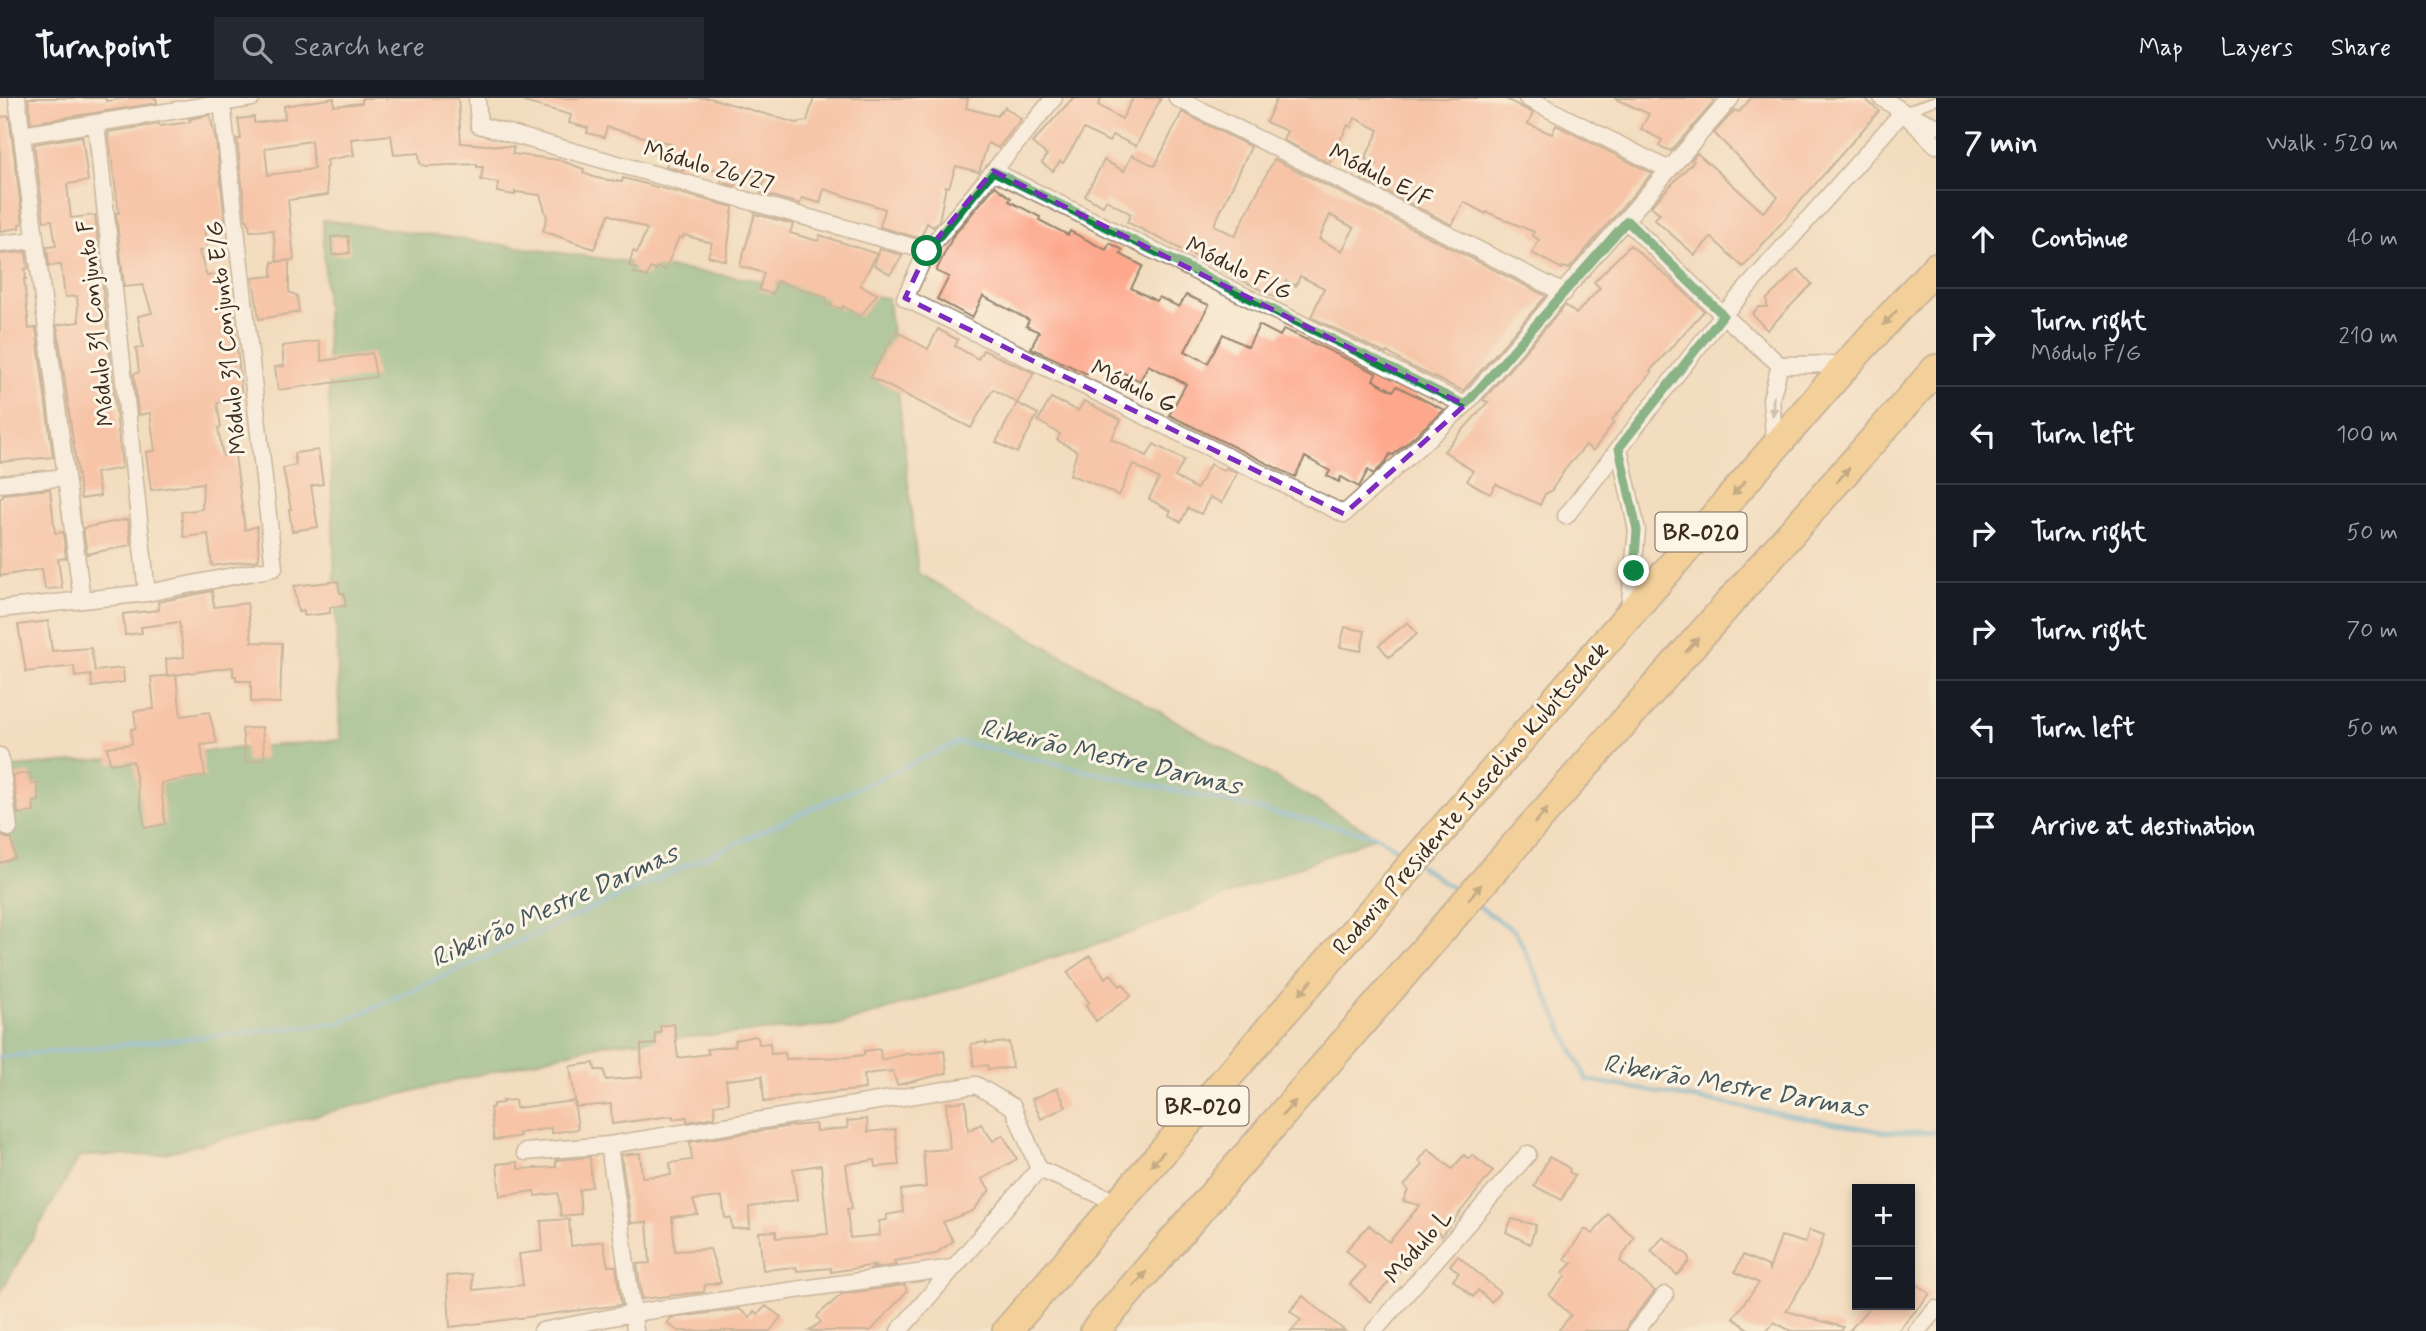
<!DOCTYPE html>
<html lang="en">
<head>
<meta charset="utf-8">
<style>
  body { margin:0; font-family:Mynerve,sans-serif; background:#242831; color:#f1f3f6 }
  .controls { position:absolute; right:21px; bottom:21px; display:grid; overflow:hidden; border-radius:0px; box-shadow:0 4px 10px #0003 }
  .controls button { width:63px; height:63px; display:grid; place-items:center; padding:0; border:0; border-bottom:2px solid #363941; background:#171b24; color:#f1f3f6; font:35px sans-serif }
  .stop { position:absolute; width:21px; height:21px; margin:-16px; border:5px solid #0b8043; border-radius:50%; background:#fff }
  .stop.end { background:#0b8043; border-color:#fff; box-shadow:0 2px 7px #0008 }
  .list { margin:0; padding:0; list-style:none }
  h2 { display:flex; justify-content:space-between; align-items:center; height:91px; margin:0; padding:0 28px; font-size:30px }
  h2 small { font-size:23px; font-weight:400; color:#9ea1a6 }
  .list li { display:grid; grid-template-columns:46px 1fr auto; gap:21px; align-items:center; box-sizing:border-box; height:98px; padding:0 28px; border-top:2px solid #363941 }
  .list b { display:block; font-size:26px; white-space:nowrap }
  .list p { margin:0; font-size:23px; white-space:nowrap; color:#9ea1a6 }
  .list em { font-size:23px; font-style:normal; color:#9ea1a6 }
  .icon { flex:none; width:38px; height:38px; fill:none; stroke:currentColor; stroke-width:2; stroke-linecap:round; stroke-linejoin:round }
  .map { position:relative; flex:none; width:1936px; height:1233px; overflow:hidden }
  header { display:flex; align-items:center; gap:42px; box-sizing:border-box; height:98px; padding:0 35px; background:#171b24; border-bottom:2px solid #363941 }
  header strong { font-size:33px }
  nav { display:flex; gap:38px; margin-inline-start:auto; font-size:24px }
  .search { width:490px; height:63px; background:#242831; display:flex; align-items:center; gap:18px; box-sizing:border-box; padding:0 24px; border-radius:0px; color:#9ea1a6; font-size:26px }
  main { display:flex }
  aside { flex:1; background:#171b24 }
  .map>svg:first-child { display:block }
  .forest { fill:#66af76; stroke:#506c4a; stroke-width:2 }
  .lines { fill:none; stroke-linecap:round; stroke-linejoin:round }
  .stream { stroke:#53a9cf; stroke-width:5 }
  .building { fill:#fda78c; fill-rule:evenodd }
  .service-casing { stroke:#97846e; stroke-width:11 }
  .minor-casing { stroke:#97846e; stroke-width:19 }
  .trunk-casing { stroke:#97846e; stroke-width:32 }
  .service { stroke:#fff; stroke-width:8 }
  .minor { stroke:#fff; stroke-width:16 }
  .trunk { stroke:#f3c26a; stroke-width:28 }
  .oneway { fill:#8e6e40 }
  .oneway2 { fill:#a79f9a }
  .route { stroke:#0b8043; stroke-width:9 }
  .marked { fill:none; stroke:#7b2cbf; stroke-width:5; stroke-dasharray:14 9; stroke-linejoin:round }
  .labels { text-anchor:middle; stroke-width:6; stroke-linejoin:round; paint-order:stroke }
  .shield { fill:#fcf5e5; stroke:#75675a; stroke-width:2 }
  .shield-label { font-size:23px; font-weight:bold; fill:#3b2a1e }
  .street-label { font-size:24px; fill:#3b2a1e; stroke:#fcf5e5 }
  .water-label { font-size:26px; font-style:italic; fill:#43565c; stroke:#fcf5e5 }
</style>
</head>
<body>
<header>
<strong>Turnpoint</strong>
<div class="search"><svg class="icon" aria-label="search" viewBox="0 0 24 24"><circle cx="10" cy="10" r="6"/><path d="M15 15l6 6"/></svg>Search here</div>
<nav><a>Map</a><a>Layers</a><a>Share</a></nav>
</header>
<main>
<div class="map">
<svg width="1936" height="1233" viewBox="0 0 1936 1233">
  <rect width="100%" height="100%" fill="#fcf5e5"/>
  <filter id="ink" filterUnits="userSpaceOnUse"><feTurbulence type="fractalNoise" baseFrequency=".0143" numOctaves="2"/><feDisplacementMap in="SourceGraphic" scale="14" xChannelSelector="R" yChannelSelector="G"/><feConvolveMatrix kernelMatrix="1 2 1 2 8 2 1 2 1" color-interpolation-filters="sRGB"/></filter>
  <filter id="wash" filterUnits="userSpaceOnUse"><feTurbulence type="fractalNoise" baseFrequency=".00686" numOctaves="4" result="noise"/><feDisplacementMap in="SourceGraphic" scale="28" xChannelSelector="R" yChannelSelector="G"/><feGaussianBlur stdDeviation="1.57" result="paint"/><feColorMatrix in="noise" values="0 0 0 0 0 0 0 0 0 0 0 0 0 0 0 0 0 1.4 0 .05"/><feComposite in="paint" operator="in"/></filter>
  <g filter="url(#wash)">
    <rect width="100%" height="100%" fill="#f3ddbf"/>
    <!-- forest -->
    <path class="forest" d="M323 122 888 200 918 475 1377 738 1137 833 839 927 603 946 157 1057 80 1058 0 1195V670L340 642Z"/>
    <g class="lines">
      <!-- stream -->
      <path class="stream" d="M1420 768 1461 796
        M1475 806 1516 834 1587 982 1885 1034H1936
        M0 959 340 925 959 644 1377 738 1407 759"/>
    </g>
    <g id="blocks">
      <!-- building -->
      <path class="building" d="M28 0H106V3L127 0H156L157 5 31 25Z
        M334 0V8L362 5V0H458L461 45 514 49 512 56 559 62 584 71 583 75 596 80 622 84 623 80 733 109 726 163 708 158 712 145 684 137 683 140 679 139 665 172 657 169 656 172 650 170 647 179 634 175 636 170 629 168 633 153 637 155 647 131 609 116 594 151 543 133 547 119 540 97 515 94V97L497 94 498 85 481 82 483 69H477V66L426 68 420 66 419 55 394 57 391 37 351 41 354 57 327 62 328 69 325 70 328 97 288 102 294 162 277 164 273 132 250 133 248 122H246L237 41H241L238 21 254 19V25L285 21 284 8ZM311 43 314 71 268 77 265 50Z
        M524 0H710L796 25 807 23 814 0H968L966 10 997 18 1005 9 1021 21 998 50 988 45 979 74 956 68 949 89 946 88 939 123 933 129 927 125 921 138 915 139 880 129 885 111 824 91 820 105 802 100 800 106 761 95 765 80 739 74 736 88 721 84 724 74 686 63 683 73 666 69 671 46 607 29 604 39 587 35 588 30 569 25 571 17 524 4Z
        M1073 0H1102L1098 7 1122 21 1133 0H1161L1136 48 1113 37 1109 44 1084 31 1063 65 1060 63 1053 73 1042 65 1047 57 1032 45Z
        M1277 0H1504L1533 15 1528 26 1552 36 1556 27 1652 75 1569 171 1563 169 1562 171 1532 155 1539 142 1532 137 1534 134 1487 114 1486 116 1464 104 1452 127 1362 81 1377 66 1365 61 1379 32 1355 20 1351 29 1348 27 1329 65 1283 42 1287 33 1266 24Z
        M1614 0H1710L1715 3 1671 53 1659 48 1662 42 1641 31 1649 16Z
        M1751 0H1864L1879 13 1743 169 1711 139 1695 157 1654 121 1660 116 1651 108 1694 63 1691 62 1697 55 1763 114 1778 99 1714 35 1735 12 1739 14Z
        M1182 14 1251 49 1214 127 1235 138 1274 61 1546 198 1463 293 1408 267 1387 254 1386 256 1311 219 1324 190 1300 178 1296 188 1286 183 1277 200 1127 124 1131 116 1106 102 1103 108 1085 98 1104 62 1124 73 1132 57 1155 68ZM1330 117 1354 130 1342 153 1319 141Z
        M210 17 216 43 225 124 204 127 207 152 199 153 207 178 224 175 230 216H234L242 301 217 305 221 329 218 330 223 358 235 357 245 432 257 428 259 459 258 462 212 468 208 436 184 439 181 414 202 411 203 385 151 392 146 354 155 353 150 315 138 317 134 276 139 274 136 250 143 249 138 218 152 215 143 187 124 189 116 115H119L108 34 159 26 160 28 191 24 189 21Z
        M9 18 23 125 19 126V130L0 133V19Z
        M82 38 88 83 67 86 71 120 95 117 122 370 96 375 100 398 81 401 57 227 79 224 77 198 65 199 61 167 49 168 47 149 56 148 52 122 44 123 34 46Z
        M995 88 1011 100 1009 103 1040 119 1039 122 1068 137 1070 133 1106 152 1110 145 1123 152 1120 156 1143 168 1131 190 1156 203 1159 199 1179 209 1186 197 1209 207 1185 253 1208 265 1223 236 1248 249 1259 227 1280 238 1284 231 1376 275 1373 282 1393 293 1397 288 1444 312 1393 357 1390 356 1385 365 1373 376 1368 372 1359 389 1341 379 1339 384 1327 378 1330 373 1305 359 1295 379 1169 317 1186 286 1148 267 1140 283 1118 272 1117 276 1093 264 1087 276 1031 250 1039 234 1026 228 1029 222 983 198 972 220 937 201 949 179 936 173 953 138Z
        M755 116 793 126 790 135 818 143 820 137 877 156 860 187 877 196 860 219 843 208 842 211 826 206 827 200 777 183 773 196 759 192 764 175 740 168Z
        M348 138 350 155 332 157 331 139Z
        M1630 147 1675 185 1704 213 1650 273 1652 274 1612 322 1614 324 1593 353 1586 347 1566 370 1551 393 1545 396 1540 407 1496 386 1490 396 1467 383 1473 373 1444 353 1488 304 1483 302 1565 207 1576 216 1600 190 1594 184Z
        M880 151 903 157 890 176 874 167Z
        M26 154 28 170 25 171 26 181H24L29 231 36 230 53 359 0 364V156Z
        M289 162V194L297 198 299 214 259 221 253 180 272 178V164Z
        M1798 171 1812 186 1767 232 1752 216 1759 209H1767V201Z
        M938 231 958 242 955 248 978 261 983 252 1034 275 1017 305 993 291 971 330 870 279 896 233 928 251Z
        M319 243 322 263 372 255 376 279 278 292 275 269 284 268 282 248Z
        M1051 300 1078 313 1084 303 1121 322 1111 341 1147 358 1154 346 1184 362 1175 379 1197 391 1210 366 1224 373 1226 370 1237 375 1222 405 1210 399 1201 416 1188 410 1181 424 1169 417 1171 413 1149 401 1159 381 1133 366 1119 398 1090 384 1070 377 1077 353 1057 342 1060 336 1038 323Z
        M1017 305 1038 316 1017 355 996 344Z
        M318 352 323 386 311 388 318 429 292 433 289 412 291 411 283 370 296 367 294 355Z
        M50 391 55 435 63 434 66 460 58 461 62 490 45 491 42 471 0 478V400L3 399V396Z
        M128 421 131 447 87 456 83 430Z
        M338 483 340 495H344L346 508 330 509V515L304 518V513L298 514 294 488Z
        M212 493 214 509 247 505 252 544 282 545 280 605 251 604V583H236V578H233V569L167 578 166 561 184 559 179 524 141 529 142 535 125 537 123 516 159 512 158 504Z
        M48 523 52 553 91 550 95 573 123 570 124 584 92 589 91 577 75 579 74 568 26 574 18 527Z
        M1408 524 1417 536 1389 559 1379 547Z
        M1345 529 1365 533 1361 553 1340 549Z
        M176 577 181 618 209 614 217 645 201 647 205 678 161 685 165 726 145 730 133 663 110 666 107 649 132 646 131 631 136 630 134 613 154 611 151 579Z
        M262 629 265 661 246 664 242 631Z
        M30 675 32 686 37 685 39 703 33 704 34 714 18 716 13 677Z
        M0 735 6 740H12L15 760 0 765Z
        M1090 858 1105 880 1111 876 1120 888 1123 886 1131 898 1096 923 1085 907 1089 904 1067 874Z
        M674 926 678 960 709 956 707 951 735 948V942L755 938 758 940 759 946 770 945 771 956 785 955 786 961 848 959 864 957V953L880 951 881 962 910 955 911 957 944 952 947 975 897 987 893 973 864 976 865 991 790 999V1000L764 1004 762 978 726 982 729 1005 714 1007 715 1019 687 1024V1019L673 1021V1018L663 1019 612 1026 611 1006 576 1009 570 968 594 965 595 972H604L606 982 642 979 641 947 656 946 655 935H661L660 928Z
        M986 944V946L1009 944 1012 970 988 971 987 967 974 968 971 946Z
        M1057 990 1066 1009 1041 1021 1032 1001Z
        M515 1002 516 1010 574 1003 578 1031 552 1035 551 1030 519 1035 520 1038 516 1039 494 1042 490 1010 493 1009V1006L503 1005 502 1003Z
        M966 1003 968 1033 981 1026 993 1043 1003 1037 1017 1061 982 1081 990 1092 973 1113 943 1124 953 1143 935 1156 894 1163 896 1167 871 1171 876 1167 831 1174V1170L797 1173 796 1169 763 1172 759 1134 776 1133V1140L828 1136 821 1067 793 1071 797 1102 749 1109 750 1130 732 1131 731 1120H725L722 1099 693 1102 698 1116 672 1119 675 1153 710 1151 721 1185 705 1187 704 1194 642 1201 637 1166 650 1165 647 1124 631 1125 621 1057 640 1055 642 1079 671 1077 670 1065 692 1062 690 1044 792 1028 815 1026 816 1033 848 1030 847 1023 867 1021 868 1034 895 1031 899 1067 876 1069 875 1062 846 1066 852 1110 847 1111 850 1140 880 1137 879 1123 887 1122 886 1117 903 1114 901 1092 926 1089 923 1053 950 1051 946 1005Z
        M1428 1051 1452 1071 1464 1057 1469 1061 1472 1057 1493 1073 1441 1138 1437 1133 1409 1167 1407 1165 1370 1204 1350 1186 1365 1169 1346 1152 1369 1127 1389 1144 1420 1107 1403 1103 1408 1092 1404 1088 1423 1067 1419 1063Z
        M590 1059 592 1088 579 1092 581 1116 561 1118 558 1095 535 1098 534 1093 500 1098 497 1066 518 1064V1071L556 1069V1062Z
        M1549 1059 1566 1068 1570 1071 1569 1074 1575 1077 1562 1102 1534 1088Z
        M1608 1116 1634 1139 1620 1163 1655 1193 1628 1226 1626 1233H1558L1571 1217 1549 1197 1566 1178 1562 1175 1572 1165 1564 1161 1585 1131 1593 1136Z
        M569 1121 571 1148 603 1143 608 1168H616L621 1207 450 1229 447 1178 472 1176 473 1192 523 1187 519 1156 543 1153 541 1123Z
        M1512 1121 1536 1127 1530 1146 1506 1134Z
        M1809 1132 1824 1137 1820 1150 1807 1179 1786 1213 1843 1229 1842 1233H1791L1774 1224 1767 1233H1751L1733 1220 1759 1185 1735 1174 1743 1157 1768 1168 1769 1172 1781 1138 1805 1145Z
        M1663 1139 1689 1158V1164L1677 1177 1651 1153Z
        M1458 1158 1500 1194 1491 1204 1478 1192 1473 1199 1453 1182 1459 1175 1450 1167Z
        M1910 1181 1930 1196 1898 1233H1849L1871 1207H1910Z
        M905 1187 907 1193 871 1233H809L821 1224 817 1219 819 1216 842 1196Z
        M1303 1198 1328 1219 1345 1233H1291L1301 1222 1290 1213Z
        M766 1208 781 1219 770 1233H678L667 1225 671 1220 739 1211 750 1219 754 1213 758 1216Z"/>
    </g>
  </g>
  <g filter="url(#ink)">
    <use href="#blocks" fill-opacity="0" stroke="#97846e" stroke-width="2"/>
    <g class="lines">
      <!-- service casing -->
      <g class="service-casing">
        <path id="service" d="M1906 13 1936 2"/>
      </g>
      <!-- minor casing -->
      <g class="minor-casing">
        <path id="minor" d="M17 0 82 502
          M477 0 479 27 927 153
          M1054 0 927 153 905 200 1344 416 1465 307 1731 0
          M1177 0 1564 195
          M1527 0 1669 72
          M1882 0 1903 14 1936 28
          M1910 21 1936 47
          M96 25 147 495
          M22 37 252 0
          M993 73 1465 307
          M1627 123 1723 217 1780 267 1847 266
          M0 146 35 142
          M1775 349 1771 301 1780 267
          M1619 350 1637 432 1629 513
          M0 386 66 379
          M1566 418 1723 217 1903 14
          M0 511 147 495 274 470 222 5
          M0 658 9 730
          M525 1054 609 1047
          M1039 1071 1119 1105
          M542 1233 633 1215 609 1047 976 987 1013 1009 1039 1071 899 1233
          M635 1233 633 1215 952 1170
          M1374 1233 1528 1056
          M1636 1233 1665 1197
          M1917 1233 1936 1211"/>
      </g>
      <!-- trunk casing -->
      <g class="trunk-casing">
        <path id="trunk" d="M1007 1233 1847 266 1936 169
          M1095 1233 1496 769 1936 271"/>
      </g>
      <!-- service -->
      <use href="#service" class="service"/>
      <!-- minor -->
      <use href="#minor" class="minor"/>
      <!-- trunk -->
      <use href="#trunk" class="trunk"/>
    </g>
    <!-- one-way arrows -->
    <defs><path id="oneway-solid" d="M-6-.8H1V-3.2L6.5 0L1 3.2V.8H-6Z" transform="scale(1.75)"/></defs>
    <g class="oneway">
      <use href="#oneway-solid" transform="translate(1890 220) rotate(133)"/>
      <use href="#oneway-solid" transform="translate(1843 377) rotate(-49)"/>
      <use href="#oneway-solid" transform="translate(1739 390) rotate(131)"/>
      <use href="#oneway-solid" transform="translate(1692 547) rotate(-49)"/>
      <use href="#oneway-solid" transform="translate(1541 718) rotate(-49)"/>
      <use href="#oneway-solid" transform="translate(1475 794) rotate(-50)"/>
      <use href="#oneway-solid" transform="translate(1306 889) rotate(131)"/>
      <use href="#oneway-solid" transform="translate(1289 1010) rotate(-49)"/>
      <use href="#oneway-solid" transform="translate(1157 1061) rotate(131)"/>
      <use href="#oneway-solid" transform="translate(1140 1181) rotate(-49)"/>
    </g>
    <use class="oneway2" href="#oneway-solid" transform="translate(1773 308) rotate(92)"/>
  </g>
  <g class="lines" filter="url(#ink)">
    <!-- route -->
    <path class="route" d="M927 153 993 73 1465 307 1627 123 1723 217 1619 350 1637 432 1634 473"/>
  </g>
  <!-- marked area -->
  <path d="M0 0H1936V1233H0ZM993 73 1465 307 1344 416 905 200 927 153Z" fill="#f3ddbf" fill-opacity=".55" fill-rule="evenodd"/>
  <path class="marked" d="M993 73 1465 307 1344 416 905 200 927 153Z"/>
  <g class="labels">
    <!-- shield labels -->
    <g class="shield">
      <rect x="1655.5" y="414.5" width="91" height="39" rx="5"/>
      <rect x="1157.5" y="988.5" width="91" height="39" rx="5"/>
    </g>
    <g class="shield-label">
      <text x="1701" y="442">BR-020</text>
      <text x="1203" y="1016">BR-020</text>
    </g>
    <!-- street labels -->
    <g class="street-label">
      <text transform="translate(709 68) rotate(16)" y="8">Módulo 26/27</text>
      <text transform="translate(1381 77) rotate(27)" y="8">Módulo E/F</text>
      <text transform="translate(1239 170) rotate(26)" y="8">Módulo F/G</text>
      <text transform="translate(95 225) rotate(-96)" y="8">Módulo 31 Conjunto F</text>
      <text transform="translate(226 240) rotate(-96)" y="8">Módulo 31 Conjunto E/G</text>
      <text transform="translate(1134 288) rotate(26)" y="8">Módulo G</text>
      <text transform="translate(1470 700) rotate(-49)" y="8">Rodovia Presidente Juscelino Kubitschek</text>
      <text transform="translate(1418 1148) rotate(-49)" y="8">Módulo L</text>
    </g>
    <!-- water labels -->
    <g class="water-label">
      <text transform="translate(1111 658) rotate(13)" y="9">Ribeirão Mestre Darmas</text>
      <text transform="translate(554 807) rotate(-24)" y="9">Ribeirão Mestre Darmas</text>
      <text transform="translate(1735 987) rotate(10)" y="9">Ribeirão Mestre Darmas</text>
    </g>
  </g>
</svg>
<div class="controls">
<button>+</button>
<button>−</button>
</div>
<div class="stop" style="left:927px;top:153px"></div>
<div class="stop end" style="left:1634px;top:473px"></div>
</div>
<aside>
<h2>7 min<small>Walk · 520 m</small></h2>
<ul class="list">
<li><svg class="icon" aria-label="ahead" viewBox="0 0 24 24"><path d="M12 20V5M6 11l6-6 6 6"/></svg><div><b>Continue</b></div><em>40 m</em></li>
<li><svg class="icon" aria-label="right" viewBox="0 0 24 24"><path d="M7 20v-9h11M14 6l5 5-5 5"/></svg><div><b>Turn right</b><p>Módulo F/G</p></div><em>210 m</em></li>
<li><svg class="icon" aria-label="left" viewBox="0 0 24 24"><path d="M17 20v-9H6M10 6l-5 5 5 5"/></svg><div><b>Turn left</b></div><em>100 m</em></li>
<li><svg class="icon" aria-label="right" viewBox="0 0 24 24"><path d="M7 20v-9h11M14 6l5 5-5 5"/></svg><div><b>Turn right</b></div><em>50 m</em></li>
<li><svg class="icon" aria-label="right" viewBox="0 0 24 24"><path d="M7 20v-9h11M14 6l5 5-5 5"/></svg><div><b>Turn right</b></div><em>70 m</em></li>
<li><svg class="icon" aria-label="left" viewBox="0 0 24 24"><path d="M17 20v-9H6M10 6l-5 5 5 5"/></svg><div><b>Turn left</b></div><em>50 m</em></li>
<li><svg class="icon" aria-label="arrive" viewBox="0 0 24 24"><path d="M6 21V4h12l-3 4 3 4H6"/></svg><div><b>Arrive at destination</b></div></li>
</ul>
</aside>
</main>
</body>
</html>
